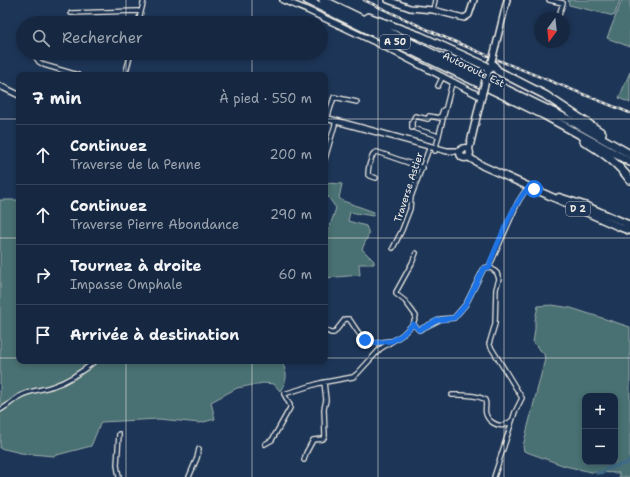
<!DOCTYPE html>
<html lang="fr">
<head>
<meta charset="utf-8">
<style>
  body { margin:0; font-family:"Shantell Sans",sans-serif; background:#1f3048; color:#f1f3f6 }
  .controls { position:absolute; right:12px; bottom:12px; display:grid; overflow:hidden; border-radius:8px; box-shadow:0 2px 6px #0003 }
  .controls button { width:36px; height:36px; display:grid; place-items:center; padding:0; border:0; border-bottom:1px solid #35445a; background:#162841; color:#f1f3f6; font:20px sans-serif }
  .compass { position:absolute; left:534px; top:12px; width:36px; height:36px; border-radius:50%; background:#162841; box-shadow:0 2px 6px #0003; rotate:195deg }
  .stop { position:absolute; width:12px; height:12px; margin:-9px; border:3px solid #1a73e8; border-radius:50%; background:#fff }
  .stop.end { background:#1a73e8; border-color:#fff; box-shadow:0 1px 4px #0008 }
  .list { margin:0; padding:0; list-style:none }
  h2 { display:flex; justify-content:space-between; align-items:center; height:52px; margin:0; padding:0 16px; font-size:17px }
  h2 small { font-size:13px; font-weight:400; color:#9ea6b1 }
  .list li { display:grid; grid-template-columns:26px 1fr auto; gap:12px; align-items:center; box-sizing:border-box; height:60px; padding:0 16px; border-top:1px solid #35445a }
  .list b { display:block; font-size:15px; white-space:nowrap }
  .list p { margin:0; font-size:13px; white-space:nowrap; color:#9ea6b1 }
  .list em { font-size:13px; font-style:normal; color:#9ea6b1 }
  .icon { flex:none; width:22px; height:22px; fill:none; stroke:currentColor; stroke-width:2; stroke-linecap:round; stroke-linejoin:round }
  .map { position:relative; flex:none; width:630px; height:477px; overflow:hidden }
  .search { position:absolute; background:#162841; box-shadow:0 2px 6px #0003; left:16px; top:16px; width:312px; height:44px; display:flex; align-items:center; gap:10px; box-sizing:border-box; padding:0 14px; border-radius:22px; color:#9ea6b1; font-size:15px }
  .panel { position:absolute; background:#162841; box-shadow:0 2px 6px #0003; left:16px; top:72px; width:312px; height:292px; border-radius:8px }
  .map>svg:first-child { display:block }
  .green { fill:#496f72; stroke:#9eb0ad; fill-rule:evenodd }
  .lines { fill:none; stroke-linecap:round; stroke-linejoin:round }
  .canal { stroke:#406b87; stroke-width:3.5 }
  .street-casing { stroke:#f4f1e8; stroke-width:6 }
  .secondary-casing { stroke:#f4f1e8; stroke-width:8 }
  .primary-casing { stroke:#f4f1e8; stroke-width:9 }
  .highway-casing { stroke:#f4f1e8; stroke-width:10 }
  .street { stroke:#1d3557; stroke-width:3.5 }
  .secondary { stroke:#1d3557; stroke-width:5 }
  .primary { stroke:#1d3557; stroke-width:6 }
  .highway { stroke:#1d3557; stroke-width:7 }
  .rail-casing { stroke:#f4f1e8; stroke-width:2.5 }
  .rail { stroke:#1d3557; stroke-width:1; stroke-dasharray:3; stroke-linecap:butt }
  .secondary-bridge-casing { stroke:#f4f1e8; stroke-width:8; stroke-linecap:butt }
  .primary-bridge-casing { stroke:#f4f1e8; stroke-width:9; stroke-linecap:butt }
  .secondary-bridge { stroke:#1d3557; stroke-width:5 }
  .primary-bridge { stroke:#1d3557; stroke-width:6 }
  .route { stroke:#1a73e8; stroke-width:5 }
  .grid { fill:none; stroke:#f4f1e8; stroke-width:1; stroke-opacity:0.55 }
  .labels { text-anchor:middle; stroke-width:4; stroke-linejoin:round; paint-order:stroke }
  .shield { fill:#1d3557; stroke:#b4b9bc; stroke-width:1 }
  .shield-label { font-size:9px; font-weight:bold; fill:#f4f1e8 }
  .street-label { font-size:10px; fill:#f4f1e8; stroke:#1d3557 }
</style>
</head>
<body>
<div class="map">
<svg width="630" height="477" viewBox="0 0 630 477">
  <rect width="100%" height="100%" fill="#1d3557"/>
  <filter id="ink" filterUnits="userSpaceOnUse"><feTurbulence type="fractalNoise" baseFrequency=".025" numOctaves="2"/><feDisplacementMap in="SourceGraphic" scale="8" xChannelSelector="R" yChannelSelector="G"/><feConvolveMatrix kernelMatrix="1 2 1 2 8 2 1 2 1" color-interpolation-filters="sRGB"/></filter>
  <g filter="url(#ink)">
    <!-- green -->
    <path class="green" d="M568 0H620L614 16 569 5Z
      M622 0H630V47L607 38Z
      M630 72V103L619 98Z
      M325 183 342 184 339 198 343 201 374 212 373 216 350 212 348 221 366 226 369 234 362 249 374 261V264H359L360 275 325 278V284V235H327L336 208 326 194Z
      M0 200H19V361H281C288 373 288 380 280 391L274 384 263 383 237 388 211 402 215 419 200 423 159 419 101 422 91 446 53 456 21 453 0 448Z
      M552 305 571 308 630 327V477H619V473L591 472 565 466 524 451 523 446 545 359 544 354 533 343 535 329V320L538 306ZM585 396H615V462H585Z"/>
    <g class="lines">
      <!-- canal -->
      <path class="canal" d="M606 469 625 464 630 461
        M597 473 604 472"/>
      <!-- street casing -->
      <g class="street-casing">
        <path id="street" d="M549 0 563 3 558 18
          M433 10 435 0
          M71 13 137 11 141 12
          M138 23 144 0
          M33 53 39 62 44 65 78 75
          M125 75 131 53
          M438 86 443 76
          M327 119 334 97 357 102
          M412 128V122L415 116 428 119 429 116 440 118 443 110 445 109
          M416 129 439 136
          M435 151 451 87 454 82
          M325 159 336 121
          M376 178 368 175C368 168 370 160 374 153L377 152 423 168
          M393 248 402 230 410 209 411 197 430 146
          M413 324 416 316 405 301 396 294V292L412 263 416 253
          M325 330 331 333H334L345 319H349C355 326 361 341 371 343 377 344 384 341 391 341
          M452 395C461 395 475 394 484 399 488 402 484 410 486 414 488 421 497 427 504 425 507 424 510 422 512 420
          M0 410C8 406 13 400 20 396 30 390 43 390 53 386 69 381 83 371 95 361
          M265 444 272 440 290 408V405L284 394 320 383 353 377 357 374 380 349 402 335 413 324 419 330 441 319 454 318 466 304 484 268 490 267
          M304 460 306 453 313 440 323 439 325 436 324 409 326 400 324 382
          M119 477 117 465 119 434
          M189 477 197 458 199 449
          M494 477 515 412 522 398 489 344 495 324 496 289 499 279 497 273 490 267V265L518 202 525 191 530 187"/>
      </g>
      <!-- secondary casing -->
      <g class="secondary-casing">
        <path id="secondary" d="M283 0 307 10 377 43 482 97
          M388 0 410 8 433 10 464 18 469 15 474 0
          M496 45 507 0
          M0 86 19 95
          M325 118 447 151H461"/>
      </g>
      <!-- primary casing -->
      <g class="primary-casing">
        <path id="primary" d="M460 153a5 5 0 1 1 10 0a5 5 0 1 1-10 0Z
          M469 149 482 94
          M468 157 483 166 619 227 630 231
          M559 197 584 205 630 225"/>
      </g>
      <!-- highway casing -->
      <g class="highway-casing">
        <path id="highway" d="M307 0 544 115 630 162
          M323 0 575 123 630 154
          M368 17 420 36 486 66 489 70
          M492 61 493 65 498 71 545 95 602 133
          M584 141C602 152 618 163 630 180"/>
      </g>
      <!-- street -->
      <use href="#street" class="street"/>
      <!-- secondary -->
      <use href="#secondary" class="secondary"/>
      <!-- primary -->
      <use href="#primary" class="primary"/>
      <!-- highway -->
      <use href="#highway" class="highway"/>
      <!-- rail casing -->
      <g class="rail-casing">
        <path id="rail" d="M364 0 439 35 498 60 630 113"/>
      </g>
      <!-- rail -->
      <use href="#rail" class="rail"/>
      <!-- secondary-bridge casing -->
      <g class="secondary-bridge-casing">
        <path id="secondary-bridge" d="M492 61 496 45"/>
      </g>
      <!-- primary-bridge casing -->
      <g class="primary-bridge-casing">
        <path id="primary-bridge" d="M482 94 488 71"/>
      </g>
      <!-- secondary-bridge -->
      <use href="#secondary-bridge" class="secondary-bridge"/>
      <!-- primary-bridge -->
      <use href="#primary-bridge" class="primary-bridge"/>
    </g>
  </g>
  <g class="lines" filter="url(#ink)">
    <!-- route -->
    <path class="route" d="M365 340 372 343 392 341 402 335 413 324 419 330 438 320 454 318 466 304 484 268 490 267V262C498 244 515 198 530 187L534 189"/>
  </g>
  <!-- grid -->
  <path class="grid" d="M126 0V23M252 0V23M378 0V477M504 0V477M126 53V75M252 53V75M0 119H19M325 119H630M0 238H19M325 238H630M0 358H19M325 358H630M126 361V477M252 361V477"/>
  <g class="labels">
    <!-- shield labels -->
    <g class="shield">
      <rect x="380" y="35" width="30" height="14" rx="3"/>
      <rect x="566" y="202" width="24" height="14" rx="3"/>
    </g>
    <g class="shield-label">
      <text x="395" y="45">A 50</text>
      <text x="578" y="212">D 2</text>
    </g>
    <!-- street labels -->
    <g class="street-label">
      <text transform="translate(474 69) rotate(26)" y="4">Autoroute Est</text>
      <text transform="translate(408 187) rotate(-72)" y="4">Traverse Astier</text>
    </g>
  </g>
</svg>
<div class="controls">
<button>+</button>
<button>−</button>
</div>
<svg class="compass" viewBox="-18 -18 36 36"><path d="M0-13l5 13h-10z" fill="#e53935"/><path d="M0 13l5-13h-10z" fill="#9ea6b1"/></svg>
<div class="stop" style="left:534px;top:189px"></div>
<div class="stop end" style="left:365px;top:340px"></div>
<div class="search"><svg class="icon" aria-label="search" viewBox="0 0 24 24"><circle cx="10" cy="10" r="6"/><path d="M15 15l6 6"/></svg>Rechercher</div>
<section class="panel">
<h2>7 min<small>À pied · 550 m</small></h2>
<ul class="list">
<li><svg class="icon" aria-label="ahead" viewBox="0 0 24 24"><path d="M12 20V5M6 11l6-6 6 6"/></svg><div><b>Continuez</b><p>Traverse de la Penne</p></div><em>200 m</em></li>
<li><svg class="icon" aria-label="ahead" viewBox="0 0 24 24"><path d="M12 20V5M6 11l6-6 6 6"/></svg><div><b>Continuez</b><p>Traverse Pierre Abondance</p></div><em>290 m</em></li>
<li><svg class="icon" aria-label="right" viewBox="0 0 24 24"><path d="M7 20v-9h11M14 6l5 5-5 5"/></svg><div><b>Tournez à droite</b><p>Impasse Omphale</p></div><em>60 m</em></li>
<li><svg class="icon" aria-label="arrive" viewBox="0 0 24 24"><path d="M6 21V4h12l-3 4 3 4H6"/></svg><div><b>Arrivée à destination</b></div></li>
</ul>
</section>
</div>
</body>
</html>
